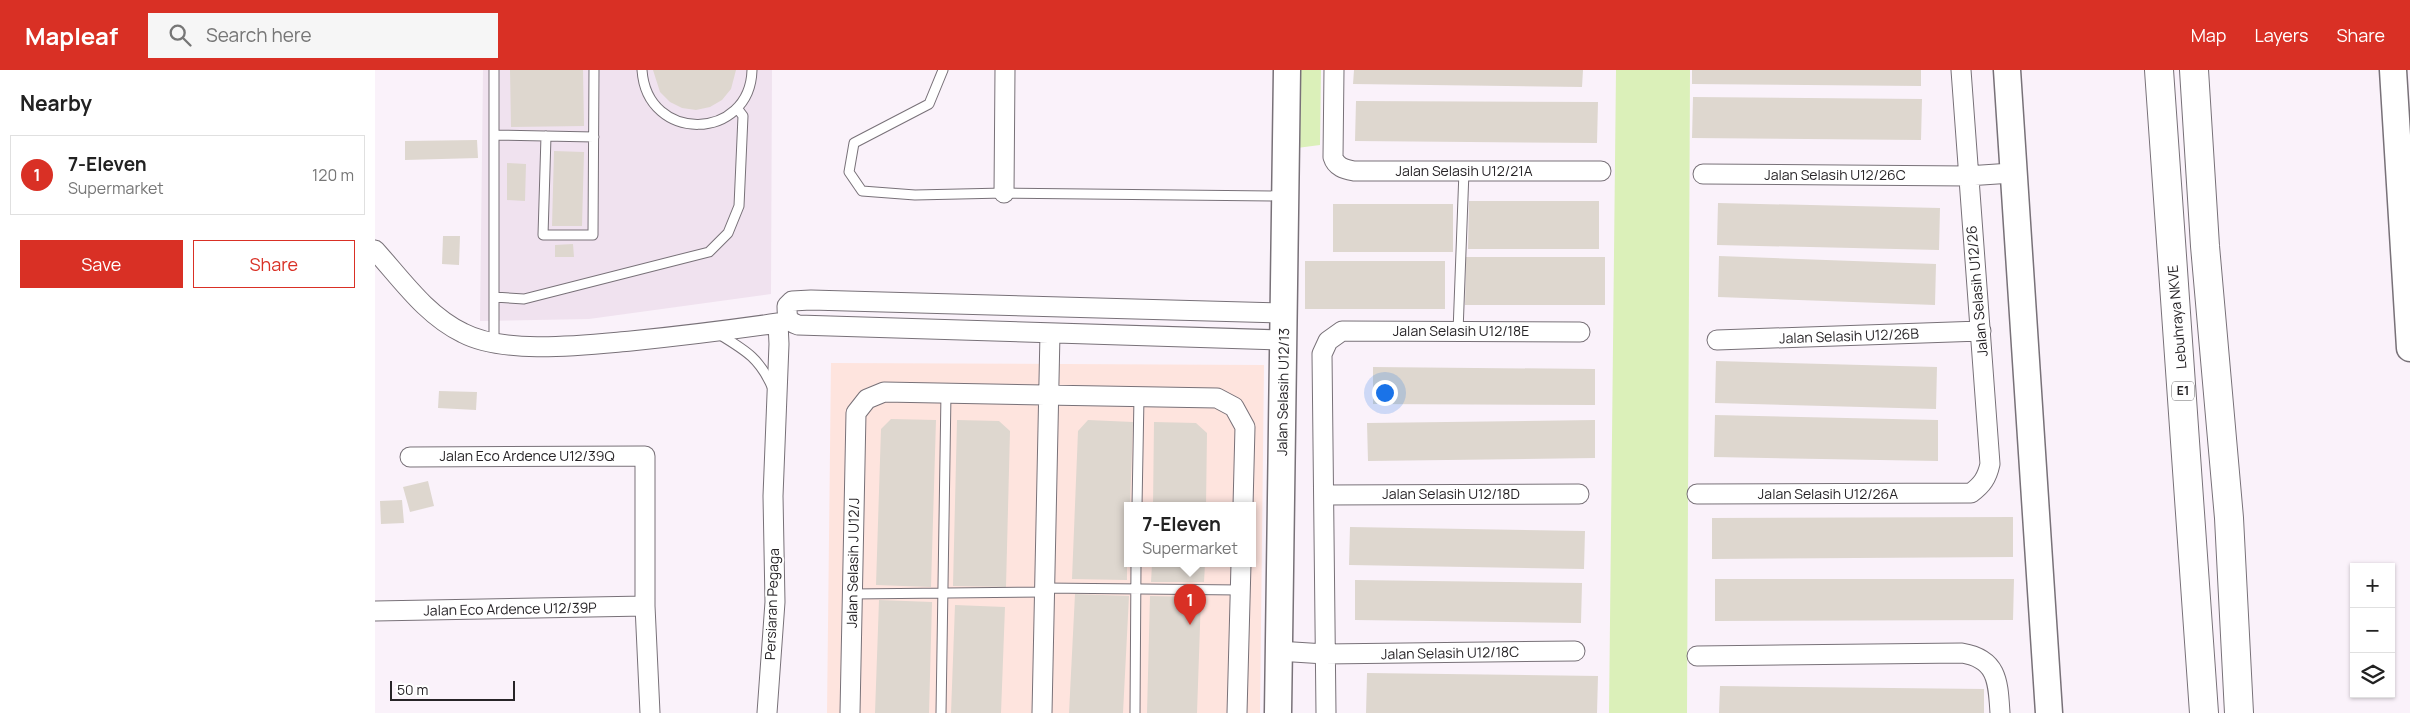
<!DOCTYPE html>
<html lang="en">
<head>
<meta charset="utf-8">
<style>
  body { margin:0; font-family:Manrope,sans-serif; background:#f6f6f6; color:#222 }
  .controls { position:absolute; right:15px; bottom:15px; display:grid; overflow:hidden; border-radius:0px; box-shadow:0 1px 4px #0004 }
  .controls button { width:45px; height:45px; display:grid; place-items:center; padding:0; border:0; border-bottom:1px solid #e0e0e0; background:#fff; color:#222; font:25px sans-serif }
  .scale { position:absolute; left:15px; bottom:12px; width:125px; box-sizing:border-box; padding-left:5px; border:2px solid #272427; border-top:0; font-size:14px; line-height:18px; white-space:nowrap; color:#272427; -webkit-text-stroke:4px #fff; paint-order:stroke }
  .you { position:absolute; left:1009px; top:322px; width:18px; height:18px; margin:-12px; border:4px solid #fff; border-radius:50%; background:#1a73e8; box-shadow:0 0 0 8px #1a73e833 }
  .badge { display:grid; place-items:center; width:32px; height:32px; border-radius:50%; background:#d93025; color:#fff; font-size:16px; font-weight:700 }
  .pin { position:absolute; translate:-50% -41px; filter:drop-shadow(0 1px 2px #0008) }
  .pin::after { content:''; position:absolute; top:26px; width:18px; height:15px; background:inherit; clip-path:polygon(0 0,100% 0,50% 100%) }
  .popup { position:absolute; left:749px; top:432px; width:132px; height:65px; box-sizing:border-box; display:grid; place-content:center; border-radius:0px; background:#fff; filter:drop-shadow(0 1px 4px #0005); font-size:16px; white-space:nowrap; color:#767676 }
  .popup b { font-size:19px; color:#222 }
  .popup::after { content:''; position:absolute; left:50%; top:100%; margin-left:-10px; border:10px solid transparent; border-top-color:#fff }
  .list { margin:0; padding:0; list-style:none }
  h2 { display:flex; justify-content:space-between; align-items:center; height:65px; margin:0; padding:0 20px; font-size:21px }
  h2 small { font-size:16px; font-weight:400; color:#767676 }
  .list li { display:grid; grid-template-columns:32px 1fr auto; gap:15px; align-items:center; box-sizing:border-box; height:80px; margin:0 10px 10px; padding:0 10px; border:1px solid #e0e0e0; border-radius:0px }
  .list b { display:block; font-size:19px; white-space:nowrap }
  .list p { margin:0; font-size:16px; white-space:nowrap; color:#767676 }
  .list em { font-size:16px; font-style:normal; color:#767676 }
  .actions { display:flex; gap:10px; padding:15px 20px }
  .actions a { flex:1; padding:11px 0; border:1px solid #d93025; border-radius:0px; text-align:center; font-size:18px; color:#d93025 }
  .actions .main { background:#d93025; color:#fff }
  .icon { flex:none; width:28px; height:28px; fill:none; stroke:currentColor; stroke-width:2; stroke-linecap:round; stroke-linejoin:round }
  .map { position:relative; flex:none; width:2035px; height:643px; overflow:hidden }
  header { display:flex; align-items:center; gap:30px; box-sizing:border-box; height:70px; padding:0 25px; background:#d93025; color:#fff }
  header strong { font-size:24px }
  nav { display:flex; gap:28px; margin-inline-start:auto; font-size:18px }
  .search { width:350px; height:45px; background:#f6f6f6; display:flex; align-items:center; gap:12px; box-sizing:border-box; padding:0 18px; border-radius:0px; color:#767676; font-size:19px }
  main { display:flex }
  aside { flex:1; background:#fff }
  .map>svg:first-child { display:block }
  .commercial { fill:#fee4de; fill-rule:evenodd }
  .built { fill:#f0e2ef }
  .green { fill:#dbf0b9 }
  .building { fill:#ded7cf }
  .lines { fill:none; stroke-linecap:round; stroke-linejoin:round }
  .lane-casing { stroke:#787178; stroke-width:11 }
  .street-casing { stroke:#787178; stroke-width:21 }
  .secondary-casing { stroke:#787178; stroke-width:29 }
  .highway-casing { stroke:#787178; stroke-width:30 }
  .lane { stroke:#fff; stroke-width:9 }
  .street { stroke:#fff; stroke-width:19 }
  .secondary { stroke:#fff; stroke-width:26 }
  .highway { stroke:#fff; stroke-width:28 }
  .labels { text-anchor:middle; stroke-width:4; stroke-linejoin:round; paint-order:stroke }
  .shield { fill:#fff; stroke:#686668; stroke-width:1 }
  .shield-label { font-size:12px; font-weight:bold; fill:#272427 }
  .street-label { font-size:14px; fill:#272427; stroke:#fff }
</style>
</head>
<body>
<header>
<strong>Mapleaf</strong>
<div class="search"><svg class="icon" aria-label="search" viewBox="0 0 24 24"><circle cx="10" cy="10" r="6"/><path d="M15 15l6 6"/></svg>Search here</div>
<nav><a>Map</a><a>Layers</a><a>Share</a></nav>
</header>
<main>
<aside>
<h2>Nearby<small></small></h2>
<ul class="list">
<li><span class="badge">1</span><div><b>7-Eleven</b><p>Supermarket</p></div><em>120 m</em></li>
</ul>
<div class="actions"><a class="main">Save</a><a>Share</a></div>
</aside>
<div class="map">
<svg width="2035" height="643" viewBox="0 0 2035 643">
  <rect width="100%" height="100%" fill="#faf2fa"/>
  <!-- commercial -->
  <path class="commercial" d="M456 293 889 295 885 643H452ZM752 436H878V494H752Z"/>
  <!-- built -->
  <path class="built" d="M108 0H397L396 224 214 249 105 251Z"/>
  <!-- green -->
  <path class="green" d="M924 0H946L945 75 922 78Z
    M1241 0H1315L1312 643H1234Z"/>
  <!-- building -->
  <path class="building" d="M135 0H208L209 56 136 57Z
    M278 0H361L356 19 347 30 335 37 321 40 307 38 295 32 285 22Z
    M979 0H1208L1207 17 978 14Z
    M1317 0H1546V16L1317 14Z
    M1318 27 1547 29 1546 70 1317 68Z
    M981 31 1223 32 1222 73 980 71Z
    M102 70 103 88 30 90V71Z
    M179 81 209 82 207 156H177Z
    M132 93 151 94 150 131 132 130Z
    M1094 131H1224V179H1093Z
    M1343 133 1565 138 1564 180 1342 175Z
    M958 134H1078V182H958Z
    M68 166H85L84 195 67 194Z
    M198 174 199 187H180V175Z
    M1344 186 1561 194 1560 235 1343 227Z
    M1091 187H1230V235H1090Z
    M930 191H1070V239H930Z
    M1341 291 1562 297 1561 339 1340 333Z
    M998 297 1220 299V335L998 334Z
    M64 321 102 322 101 340 63 338Z
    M1340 345 1563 350V391L1339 387Z
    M516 349 561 350 556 517 501 515 506 359Z
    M582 350 624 351 635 361 631 517 578 516Z
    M713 350 758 352 755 436H752V510L697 509 703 361Z
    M1220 350V388L993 391 992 353Z
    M779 352 821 353 832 363 831 436H778Z
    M53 411 59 436 35 442 28 417Z
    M27 430 29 453 6 454 5 431Z
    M1638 447V487L1337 489V448Z
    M975 457 1210 461 1209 499 974 495Z
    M777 494H830L829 512H776Z
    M1340 509H1639L1638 550 1340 551Z
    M980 510 1207 513 1206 553 980 550Z
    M700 524 754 526 748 643H694Z
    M775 526 826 527 822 643H772Z
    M504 530 557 532 554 643H500Z
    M580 535 630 537 626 643H576Z
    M992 603 1223 606 1222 643H991Z
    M1345 616 1609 619V643H1344Z"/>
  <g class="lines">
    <!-- lane casing -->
    <g class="lane-casing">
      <path id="lane" d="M119 0V273
        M267 0C272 74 375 71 377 0
        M568 0 554 34 479 73 474 102 487 121 540 125 629 123 908 126
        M119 65 219 67
        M171 66 168 165H218L219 0
        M119 227 149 229 334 182 353 163 364 136 368 46 362 38
        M1083 262 1089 101
        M342 263C370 280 385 288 398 319
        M762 436 764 327
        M669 518 865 520
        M477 524 669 522
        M566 643 571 323
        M760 643 761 494"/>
    </g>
    <!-- street casing -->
    <g class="street-casing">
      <path id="street" d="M959 0 958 87C961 97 969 99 979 101H1226
        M1328 104 1592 106 1637 103
        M629 123 630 0
        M0 180C27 210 51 245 88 263 130 285 210 275 256 271 306 266 354 260 403 253L404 274 398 426 400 532 392 643
        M909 270 423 255C412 251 412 247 412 236L417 231 436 230 909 243
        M1342 270 1606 261
        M35 387 270 386V536L275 643
        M1322 424 1596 423C1607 415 1612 408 1615 394L1586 0
        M949 425 1204 424
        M0 541 270 536
        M903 581 950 584 1200 581
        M1322 586 1587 583C1623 589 1623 612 1625 643
        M475 643 481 343 492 329 509 322 842 328 859 337 870 357 868 436
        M667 643 675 263
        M862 643 866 494
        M951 643 947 284 953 271 967 261 1205 262"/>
    </g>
    <!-- secondary casing -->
    <g class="secondary-casing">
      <path id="secondary" d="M1632 0 1674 643
        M2018 0 2035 278
        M903 643 912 0"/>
    </g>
    <!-- highway casing -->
    <g class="highway-casing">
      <path id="highway" d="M1784 0 1829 643
        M1819 0 1830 176 1854 448 1864 643"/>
    </g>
    <!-- lane -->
    <use href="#lane" class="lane"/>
    <!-- street -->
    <use href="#street" class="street"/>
    <!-- secondary -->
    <use href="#secondary" class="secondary"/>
    <!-- highway -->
    <use href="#highway" class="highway"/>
  </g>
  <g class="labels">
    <!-- shield labels -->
    <rect class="shield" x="1797" y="311.5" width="22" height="19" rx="4"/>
    <g class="shield-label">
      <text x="1808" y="325">E1</text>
    </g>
    <!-- street labels -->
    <g class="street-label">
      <text x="1089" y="106">Jalan Selasih U12/21A</text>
      <text x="1460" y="110">Jalan Selasih U12/26C</text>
      <text transform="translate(1602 221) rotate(-95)" y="5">Jalan Selasih U12/26</text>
      <text transform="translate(1802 247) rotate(-95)" y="5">Lebuhraya NKVE</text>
      <text x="1086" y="266">Jalan Selasih U12/18E</text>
      <text transform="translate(1474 266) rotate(-2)" y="5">Jalan Selasih U12/26B</text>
      <text transform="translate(908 322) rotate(-89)" y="5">Jalan Selasih U12/13</text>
      <text x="152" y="391">Jalan Eco Ardence U12/39Q</text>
      <text x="1076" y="429">Jalan Selasih U12/18D</text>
      <text x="1453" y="429">Jalan Selasih U12/26A</text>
      <text transform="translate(478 493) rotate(-89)" y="5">Jalan Selasih J U12/J</text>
      <text transform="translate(397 534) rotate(-88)" y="5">Persiaran Pegaga</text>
      <text transform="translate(135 539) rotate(-1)" y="5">Jalan Eco Ardence U12/39P</text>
      <text transform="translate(1075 583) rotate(-1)" y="5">Jalan Selasih U12/18C</text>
    </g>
  </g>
</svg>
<div class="controls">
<button>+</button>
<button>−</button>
<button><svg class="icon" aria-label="layers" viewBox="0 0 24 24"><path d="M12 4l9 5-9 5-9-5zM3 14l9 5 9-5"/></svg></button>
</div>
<div class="scale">50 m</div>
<div class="you"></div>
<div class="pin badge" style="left:815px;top:555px">1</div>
<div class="popup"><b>7-Eleven</b>Supermarket</div>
</div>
</main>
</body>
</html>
